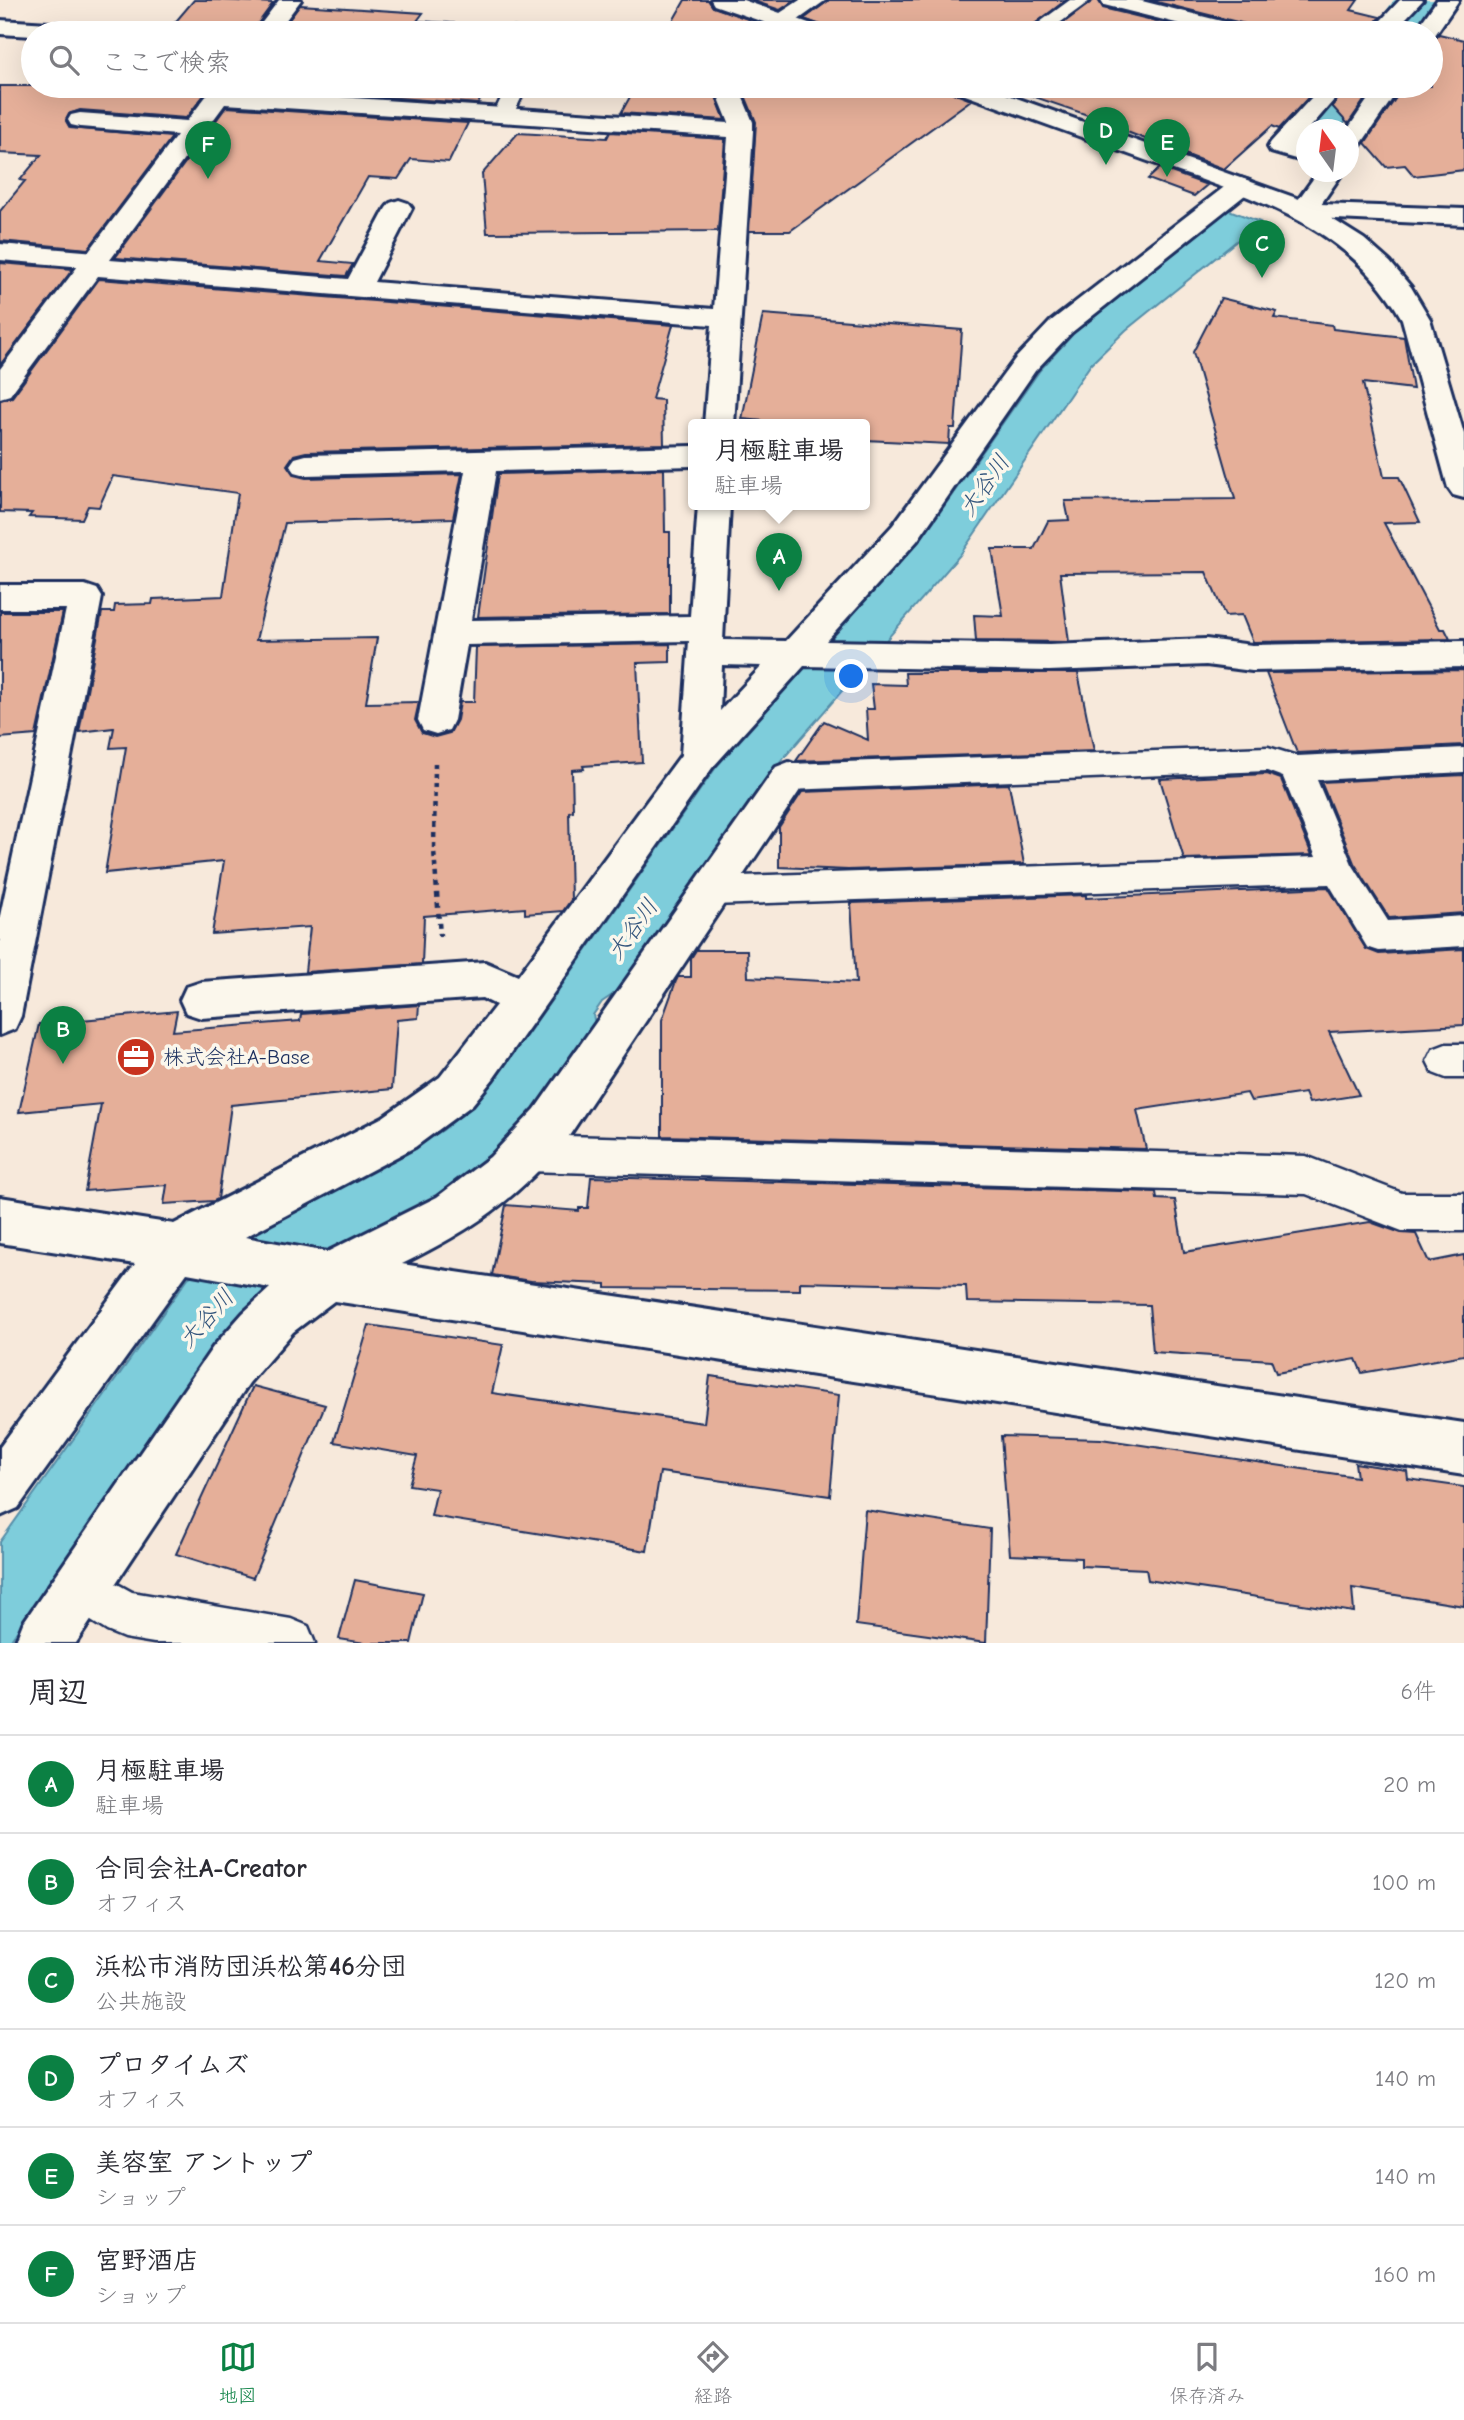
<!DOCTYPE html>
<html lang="ja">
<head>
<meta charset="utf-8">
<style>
  body { margin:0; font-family:"Comic Neue","Klee One",sans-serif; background:#f2f2f3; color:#2b2b33 }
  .compass { position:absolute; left:1296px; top:119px; width:63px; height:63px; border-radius:50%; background:#fff; box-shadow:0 7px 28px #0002; rotate:346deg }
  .you { position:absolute; left:852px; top:677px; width:24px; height:24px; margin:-18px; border:5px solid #fff; border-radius:50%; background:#1a73e8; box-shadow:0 0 0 10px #1a73e833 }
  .badge { display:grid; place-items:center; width:46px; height:46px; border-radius:50%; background:#0b8043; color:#fff; font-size:23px; font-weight:700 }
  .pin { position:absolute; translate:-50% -58px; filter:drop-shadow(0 2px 4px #0008) }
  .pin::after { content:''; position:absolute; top:37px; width:24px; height:21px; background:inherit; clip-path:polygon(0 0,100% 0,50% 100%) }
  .popup { position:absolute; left:688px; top:419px; width:182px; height:91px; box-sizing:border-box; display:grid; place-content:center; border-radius:7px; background:#fff; filter:drop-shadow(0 2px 5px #0005); font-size:23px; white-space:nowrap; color:#7c7c81 }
  .popup b { font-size:26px; color:#2b2b33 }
  .popup::after { content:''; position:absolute; left:50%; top:100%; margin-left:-14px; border:14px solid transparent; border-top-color:#fff }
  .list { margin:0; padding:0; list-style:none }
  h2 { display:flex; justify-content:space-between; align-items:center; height:91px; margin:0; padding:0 28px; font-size:30px }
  h2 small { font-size:23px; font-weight:400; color:#7c7c81 }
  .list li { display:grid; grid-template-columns:46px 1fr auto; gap:21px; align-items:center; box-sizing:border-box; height:98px; padding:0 28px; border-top:2px solid #e1e1e2 }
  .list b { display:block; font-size:26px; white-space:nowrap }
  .list p { margin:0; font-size:23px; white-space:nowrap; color:#7c7c81 }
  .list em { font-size:23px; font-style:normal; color:#7c7c81 }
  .icon { flex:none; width:38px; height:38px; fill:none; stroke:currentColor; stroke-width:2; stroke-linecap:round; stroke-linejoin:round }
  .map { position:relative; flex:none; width:1464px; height:1643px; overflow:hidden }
  .search { position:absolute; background:#fff; box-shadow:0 7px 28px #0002; left:21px; right:21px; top:21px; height:77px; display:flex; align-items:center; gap:18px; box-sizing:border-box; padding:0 24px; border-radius:38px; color:#7c7c81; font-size:26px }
  .sheet { height:679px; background:#fff }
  nav { display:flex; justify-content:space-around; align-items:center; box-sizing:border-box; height:98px; border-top:2px solid #e1e1e2; background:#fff; font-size:19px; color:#7c7c81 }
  nav a { display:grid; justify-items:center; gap:4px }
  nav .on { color:#0b8043 }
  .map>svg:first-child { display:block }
  .water { fill:#7ecddb; stroke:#568ea9; stroke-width:2 }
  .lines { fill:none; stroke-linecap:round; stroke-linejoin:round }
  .river { fill:#7ecddb; fill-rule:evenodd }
  .building { fill:#e5af99; stroke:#1b2f5e; stroke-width:2 }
  .lane-casing { stroke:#1b2f5e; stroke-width:5 }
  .street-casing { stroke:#1b2f5e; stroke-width:6 }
  .secondary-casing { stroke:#1b2f5e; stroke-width:6 }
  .path { stroke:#1b2f5e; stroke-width:4.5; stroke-dasharray:5 5; stroke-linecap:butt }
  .lane { fill:#fbf7ec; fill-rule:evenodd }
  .street { fill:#fbf7ec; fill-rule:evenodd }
  .secondary { fill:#fbf7ec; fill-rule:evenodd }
  .labels { text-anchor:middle; stroke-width:7; stroke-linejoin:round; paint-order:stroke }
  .poi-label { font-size:21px; fill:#1b2f5e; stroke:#fbf7ec; text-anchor:start }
  .water-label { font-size:23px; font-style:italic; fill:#34567d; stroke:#fbf7ec }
</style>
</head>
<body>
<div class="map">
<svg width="1464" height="1643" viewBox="0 0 1464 1643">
  <rect width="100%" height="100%" fill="#f7e9db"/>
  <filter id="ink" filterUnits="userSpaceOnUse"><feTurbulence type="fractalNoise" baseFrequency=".0143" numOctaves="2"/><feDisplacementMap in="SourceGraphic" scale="14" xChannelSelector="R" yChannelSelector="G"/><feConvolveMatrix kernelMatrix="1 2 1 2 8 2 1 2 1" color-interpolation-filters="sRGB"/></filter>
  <g filter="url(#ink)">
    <!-- water -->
    <path class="water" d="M1346 86H1371L1340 129 1308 130Z
      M1229 210 1260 222 1126 330 1091 364 960 555 782 760 624 987 602 1002 593 1015 596 1027 536 1114 479 1171 406 1216 313 1256 275 1279 219 1338 9 1643H0V1542L188 1278 258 1231 409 1151 443 1130 473 1105 497 1077 717 766 921 539 1040 370 1074 333Z"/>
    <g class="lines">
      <!-- river -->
      <path class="river" d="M1394 0H1452L1429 33H1370Z"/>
    </g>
    <!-- building -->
    <path class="building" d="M194 0H219L273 3 251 33H166Z
      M685 0H708L713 7 759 23 751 33H666Z
      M751 0H795L780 10Z
      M829 0H1066L1023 33H829L824 26 804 19Z
      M1094 0H1098L1103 8 1206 33H1050Z
      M1149 0H1358L1351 10 1380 17 1366 33H1255L1250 25Z
      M300 5 423 13 417 21 516 27 513 33H279Z
      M1439 34 1464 40V170L1414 176 1405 165 1386 167 1365 143 1404 86H1431V41Z
      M0 86H211L186 118 80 110 69 114 66 121 70 128 172 137 88 249 0 241V211L25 181 20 180 41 155 0 153Z
      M241 86H487L478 104Z
      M636 86H712L725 120 621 113Z
      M741 86H947L953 93 971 100 790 231H749L756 122Z
      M1003 86H1319L1279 129 1272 126 1224 169 1114 127 1117 125Z
      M1349 86H1374L1348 124 1332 106Z
      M226 107 468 123 449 162 411 159 398 179 368 177 320 261 353 264 346 276 115 258Z
      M610 132 725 139 718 231 487 233 482 174 518 133 607 138Z
      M1160 168 1182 176 1207 185 1194 196 1148 179Z
      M0 263 73 269 0 365Z
      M99 279 673 325 652 399 663 400 664 444 306 452 294 455 287 465 294 475 306 478 462 474 453 518 285 523 256 640 377 638 366 703 419 702 415 720 422 733 435 737 450 733 457 720 460 702H474L476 647 670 644V662L637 663 642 762 583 766 584 769 572 770 573 811 569 812 571 900 563 911 525 914V908L424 916 422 964 305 972 310 927 212 934 224 861 105 873 126 747 110 748 114 728 79 732 102 612H114L115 605 152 604 153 599 223 596 238 493 113 476 99 507 88 506 82 519 29 517 32 513 0 512V400L12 397Z
      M1221 298 1277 312 1274 318 1332 325 1333 329 1404 337 1413 389 1363 383 1384 477H1399L1420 522 1384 523 1440 629H1445L1450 639 1253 642 1242 615 1225 616 1206 572 1060 573 1069 642 976 641 974 615 1003 616 992 549H1034L1048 521 1069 520 1065 501 1235 499 1193 352Z
      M763 314 962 330 955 428H950L949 444 865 440V425H805L742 419Z
      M664 469 665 532H670V614L478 617 498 474Z
      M0 612H63L36 735 0 738Z
      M1464 670V745L1297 753 1266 673Z
      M905 673H1078L1094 751 796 761 824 721 868 740 866 709H874L871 684 906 685Z
      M1267 774 1281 779 1312 855 1184 859 1160 779Z
      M1464 775V913L1389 918 1354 863 1321 782Z
      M1009 784 1024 864 848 870 779 867V827L802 792Z
      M1328 887 1366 949 1379 954 1464 949V1025L1329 1032 1359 1095 1309 1103 1305 1093 1251 1101 1247 1093 1137 1110 1146 1149 662 1136V1020L676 981 678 977H691V958L696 950H747L748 977 856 983 851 903 1086 895V898Z
      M419 1005 418 1018 397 1020 392 1089 231 1105 218 1199 214 1201 164 1204 167 1185 85 1191 101 1104 19 1112 39 1024 177 1011 173 1031 300 1021 301 1014Z
      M591 1177 1156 1192 1157 1199 1175 1200 1184 1252 1370 1222 1401 1233 1416 1234 1429 1262 1464 1255V1355L1362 1373 1356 1359 1276 1373 1271 1360 1153 1352 1149 1305 967 1302 966 1286 800 1282V1290L606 1288V1284L531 1281 492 1275 506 1205 579 1211V1208H588Z
      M369 1325 503 1345 492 1393 704 1423 710 1376 839 1395 830 1496 660 1472 647 1551 431 1516 437 1489 409 1485 417 1456 334 1442Z
      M253 1386 325 1405 253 1578 176 1554Z
      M1001 1436 1101 1439 1357 1477 1355 1463 1407 1471 1408 1479 1464 1487V1606L1352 1588 1354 1612 1148 1580 1146 1569 1081 1566V1558L1010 1555Z
      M865 1510 990 1529 986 1643 856 1625Z
      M355 1580 423 1593 411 1643H365L339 1639Z"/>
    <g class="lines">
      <!-- lane casing -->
      <g class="lane-casing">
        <path id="lane" d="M1070 0H1091L1046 33H1025Z
          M507 86H527L513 115 510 119H496L493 115Z
          M1268 747 1297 756 1464 748V772L1317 780 1352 864 1388 921 1464 916V946L1379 951 1367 947 1329 884 711 905 699 901 694 891 699 881 711 877 1316 857 1283 777 1267 771 789 790 778 786 773 777 778 768 789 764Z
          M1446 1044H1464V1078H1446L1433 1073 1427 1061 1433 1049Z
          M527 1135 1306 1156 1402 1193H1464V1231H1402L1306 1194 527 1171 513 1166 507 1153 513 1140Z
          M81 1564 132 1592 291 1619 308 1626 315 1643H154L124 1638 107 1631 64 1604 58 1587 64 1570Z"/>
      </g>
      <!-- street casing -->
      <g class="street-casing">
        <path id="street" d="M279 0H301L276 33H254Z
          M800 0H826L780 33H754L757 28Z
          M1101 0H1138L1249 28 1252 33H1216L1104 5Z
          M1400 0H1423L1392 33H1369Z
          M1437 0H1459L1433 38H1431V33H1414Z
          M0 20 98 26 106 28 109 33H33V36L0 34Z
          M214 86H238L235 90 729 123 714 86H738L753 122V131L734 425H704L712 325 98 276 10 395 0 398V369L177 135 80 127 71 125 68 120 71 115 80 113 187 121ZM225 104 728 137 714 309 374 282 412 208 408 203 399 200 390 203 386 208 348 279 110 260Z
          M1322 86H1346L1296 144 1306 147V162L1271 152 1268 147 1271 142Z
          M1377 86H1401L1357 150 1348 152 1347 130Z
          M1318 172H1343L1321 204 1464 209V225L1294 217 1290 211Z
          M1241 178 1250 181 1254 186 1250 191 1071 333 1035 371 917 541 826 641 1049 645 1206 639 1252 645 1464 641V667L1252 671 1206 665 1049 671 804 666 712 768 493 1079 472 1105 415 1147 245 1237 327 1252 437 1197 490 1157 535 1109 776 767 789 762 802 767 808 777 802 787 567 1139C516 1200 473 1229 402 1264L1464 1423V1475L334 1301 293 1332 249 1383 76 1643H15L23 1623 213 1347 243 1313 270 1288 187 1273 18 1508 0 1516V1447L135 1264 0 1243V1197L174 1224 383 1117 440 1077 496 1005 482 998 201 1018 186 1013 180 1000 186 987 201 982 485 962 518 976 681 755 689 641 467 645 454 720 449 730 436 734 423 730 418 720 465 471 306 475 295 472 290 465 295 458 306 455 693 446V466L496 471 471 620 690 616 698 505H730L723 640 786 641 893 525 1015 359 1051 321 1232 181ZM722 665 762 666 720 711Z
          M0 585H85L97 589 102 597 21 1016 15 1029 0 1035V916L66 609H0Z"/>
      </g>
      <!-- secondary casing -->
      <g class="secondary-casing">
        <path id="secondary" d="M711 0H743L823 28 826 33H795L714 5Z
          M950 86H983L1302 200 1364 239 1390 262 1411 287 1430 319 1464 434V498L1453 495 1448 488 1402 319C1346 220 1245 196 1145 160 1081 137 1018 114 954 91Z
          M0 244 96 252 106 254 109 260 106 266 96 268 0 260Z"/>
      </g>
      <!-- path -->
      <path class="path" d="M435 763 434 850 440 936"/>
      <!-- lane -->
      <use href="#lane" class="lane"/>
      <!-- street -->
      <use href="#street" class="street"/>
      <!-- secondary -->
      <use href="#secondary" class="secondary"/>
    </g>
  </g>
  <!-- icons -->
  <defs>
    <g id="office-disc" transform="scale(2.0125)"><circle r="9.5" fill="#c8321e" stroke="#fbf7ec"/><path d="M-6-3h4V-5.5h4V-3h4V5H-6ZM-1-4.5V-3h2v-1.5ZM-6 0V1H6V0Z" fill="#fff"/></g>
  </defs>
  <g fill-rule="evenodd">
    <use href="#office-disc" x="136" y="1057"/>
  </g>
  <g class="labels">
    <!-- poi labels -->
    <g class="poi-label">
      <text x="163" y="1064">株式会社A-Base</text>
    </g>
    <!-- water labels -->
    <g class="water-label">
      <text transform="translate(984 485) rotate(-55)" y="8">大谷川</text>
      <text transform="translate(632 929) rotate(-54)" y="8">大谷川</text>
      <text transform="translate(206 1318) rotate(-48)" y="8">大谷川</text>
    </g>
  </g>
</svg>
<svg class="compass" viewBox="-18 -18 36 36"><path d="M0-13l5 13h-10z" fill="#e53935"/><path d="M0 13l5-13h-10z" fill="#7c7c81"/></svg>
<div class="you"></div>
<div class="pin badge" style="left:779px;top:591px">A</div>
<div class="popup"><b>月極駐車場</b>駐車場</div>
<div class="pin badge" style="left:63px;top:1064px">B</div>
<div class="pin badge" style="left:1262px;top:278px">C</div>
<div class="pin badge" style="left:1106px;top:165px">D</div>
<div class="pin badge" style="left:1167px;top:177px">E</div>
<div class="pin badge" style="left:208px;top:179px">F</div>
<div class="search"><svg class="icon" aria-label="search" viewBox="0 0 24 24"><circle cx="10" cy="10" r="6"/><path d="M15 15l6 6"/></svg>ここで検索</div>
</div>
<section class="sheet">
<h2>周辺<small>6件</small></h2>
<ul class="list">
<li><span class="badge">A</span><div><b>月極駐車場</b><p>駐車場</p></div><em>20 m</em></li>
<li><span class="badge">B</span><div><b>合同会社A-Creator</b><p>オフィス</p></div><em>100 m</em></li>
<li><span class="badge">C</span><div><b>浜松市消防団浜松第46分団</b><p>公共施設</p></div><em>120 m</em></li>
<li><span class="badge">D</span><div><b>プロタイムズ</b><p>オフィス</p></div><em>140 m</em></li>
<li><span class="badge">E</span><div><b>美容室 アントップ</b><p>ショップ</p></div><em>140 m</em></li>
<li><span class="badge">F</span><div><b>宮野酒店</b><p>ショップ</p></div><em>160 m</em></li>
</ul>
</section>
<nav>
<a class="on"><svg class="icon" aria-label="map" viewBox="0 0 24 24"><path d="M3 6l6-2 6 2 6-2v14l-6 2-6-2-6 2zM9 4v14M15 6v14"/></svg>地図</a>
<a><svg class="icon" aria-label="directions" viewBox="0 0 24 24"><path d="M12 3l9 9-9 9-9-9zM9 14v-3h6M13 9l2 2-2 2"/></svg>経路</a>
<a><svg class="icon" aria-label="saved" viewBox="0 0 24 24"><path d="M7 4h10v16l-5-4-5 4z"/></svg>保存済み</a>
</nav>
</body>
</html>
